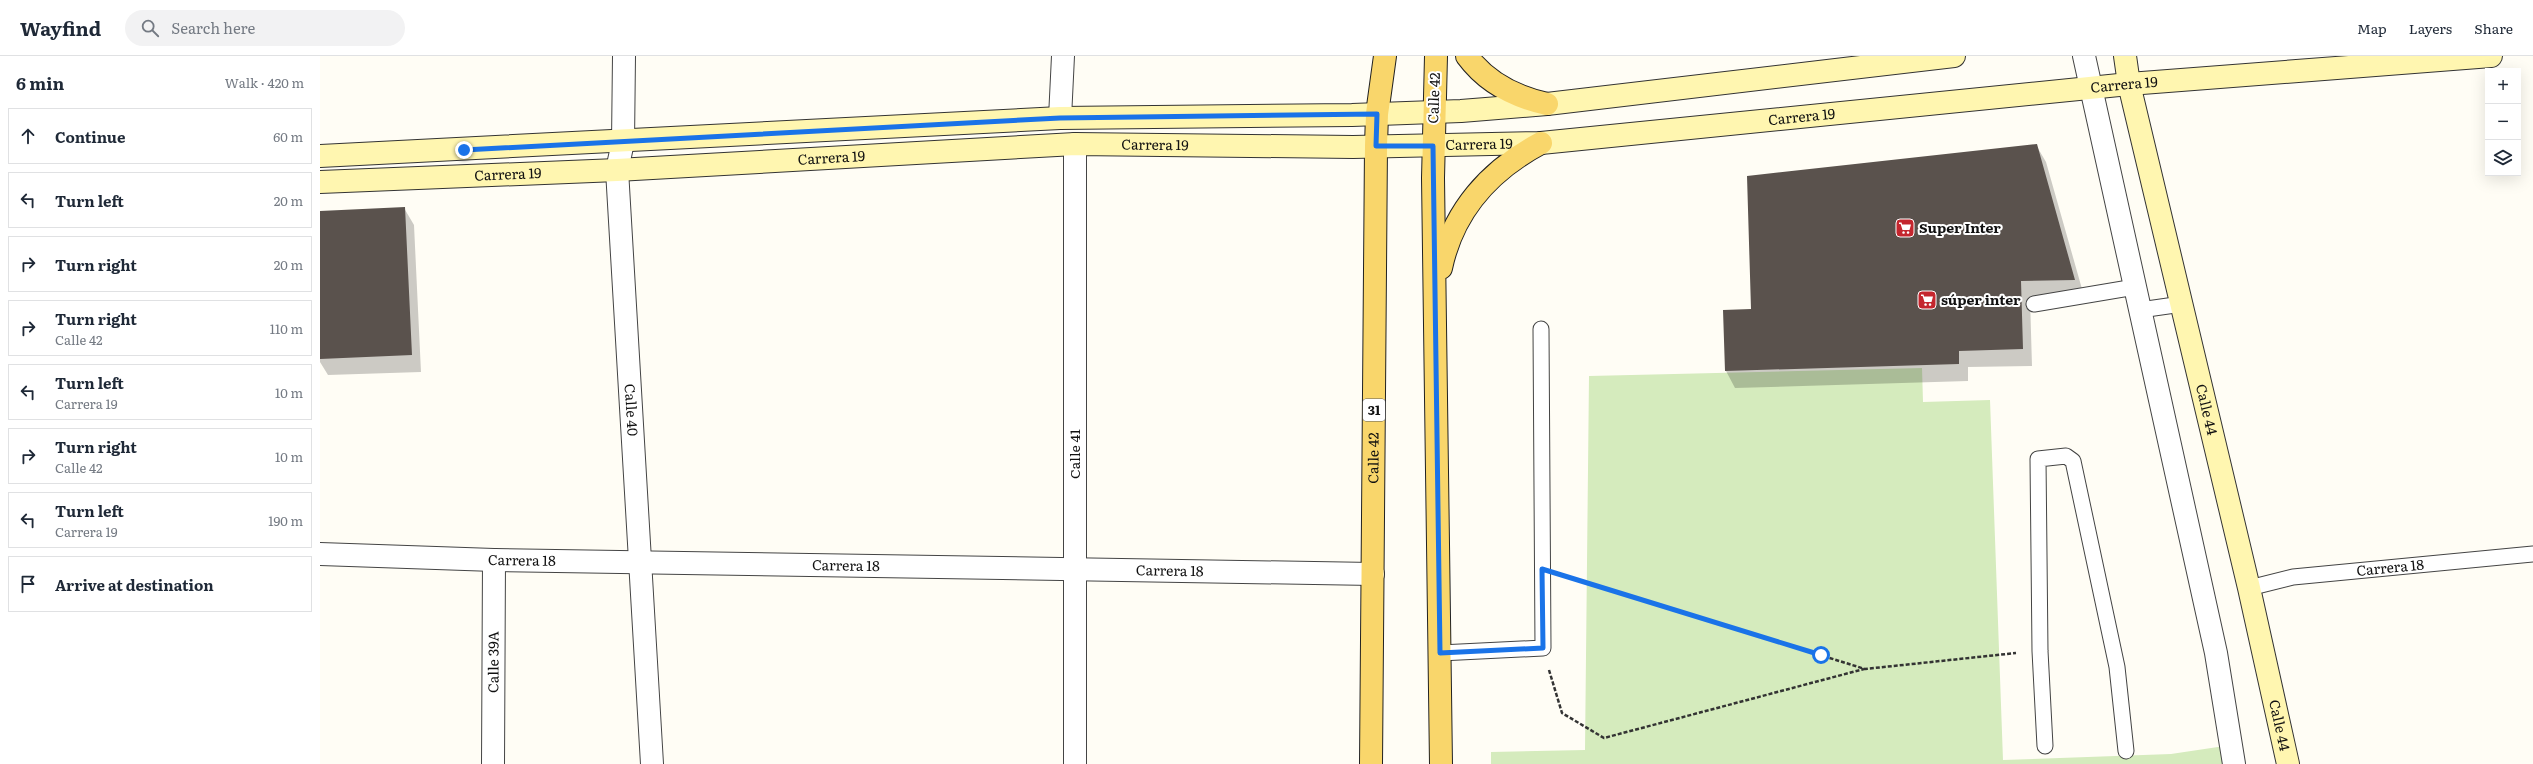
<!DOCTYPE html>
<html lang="en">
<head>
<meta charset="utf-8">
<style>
  body { margin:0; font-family:Literata,serif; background:#f2f2f3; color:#1f2937 }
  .controls { position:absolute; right:12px; top:12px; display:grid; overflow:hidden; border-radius:0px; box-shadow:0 4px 16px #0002 }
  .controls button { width:36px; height:36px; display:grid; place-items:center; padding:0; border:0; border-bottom:1px solid #e0e1e3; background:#fff; color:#1f2937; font:20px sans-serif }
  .stop { position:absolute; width:12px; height:12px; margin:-9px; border:3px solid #1a73e8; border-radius:50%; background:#fff }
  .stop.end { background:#1a73e8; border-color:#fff; box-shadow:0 1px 4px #0008 }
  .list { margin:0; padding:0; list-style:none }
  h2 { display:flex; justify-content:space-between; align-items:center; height:52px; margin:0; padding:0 16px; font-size:17px }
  h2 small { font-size:13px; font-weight:400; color:#747a83 }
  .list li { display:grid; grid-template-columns:26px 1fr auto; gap:12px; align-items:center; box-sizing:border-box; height:56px; margin:0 8px 8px; padding:0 8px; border:1px solid #e0e1e3; border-radius:0px }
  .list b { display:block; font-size:15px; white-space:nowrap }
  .list p { margin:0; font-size:13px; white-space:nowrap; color:#747a83 }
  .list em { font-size:13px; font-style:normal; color:#747a83 }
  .icon { flex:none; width:22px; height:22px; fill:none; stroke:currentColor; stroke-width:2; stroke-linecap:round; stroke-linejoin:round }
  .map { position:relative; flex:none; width:2213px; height:708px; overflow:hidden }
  header { display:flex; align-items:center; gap:24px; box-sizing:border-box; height:56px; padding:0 20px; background:#fff; border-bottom:1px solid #e0e1e3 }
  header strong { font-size:19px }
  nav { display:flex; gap:22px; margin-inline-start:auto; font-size:14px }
  .search { width:280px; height:36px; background:#f2f2f3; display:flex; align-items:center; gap:10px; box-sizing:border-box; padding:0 14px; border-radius:22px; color:#747a83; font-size:15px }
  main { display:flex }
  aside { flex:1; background:#fff }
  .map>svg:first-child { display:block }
  .green { fill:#d5ebbd }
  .shadow { fill:#0003 }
  .building { fill:#5a524d }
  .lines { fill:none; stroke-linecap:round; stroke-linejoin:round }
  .service-casing { stroke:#444; stroke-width:17 }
  .minor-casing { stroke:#444; stroke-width:24 }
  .secondary-casing { stroke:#333; stroke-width:24 }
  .primary-casing { stroke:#222; stroke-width:24 }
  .path { stroke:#333; stroke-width:2.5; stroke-dasharray:4 2; stroke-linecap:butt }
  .service { stroke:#fff; stroke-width:15 }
  .minor { stroke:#fff; stroke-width:22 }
  .secondary { stroke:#fff6b0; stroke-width:22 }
  .primary { stroke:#f9d66b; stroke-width:22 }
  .route { stroke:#1a73e8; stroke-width:5 }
  .labels { text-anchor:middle; stroke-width:4; stroke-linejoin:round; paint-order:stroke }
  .shield { fill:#fff; stroke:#585858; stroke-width:1 }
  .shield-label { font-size:13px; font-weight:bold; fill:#111 }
  .street-label { font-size:14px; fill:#111; stroke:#fff }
  .poi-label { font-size:14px; font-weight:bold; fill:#111; stroke:#fff; text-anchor:start }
</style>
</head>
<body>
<header>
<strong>Wayfind</strong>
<div class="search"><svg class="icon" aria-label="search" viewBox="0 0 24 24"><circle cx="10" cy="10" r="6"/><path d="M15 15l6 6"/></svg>Search here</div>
<nav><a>Map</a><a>Layers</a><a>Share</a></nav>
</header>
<main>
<aside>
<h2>6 min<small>Walk · 420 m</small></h2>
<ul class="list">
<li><svg class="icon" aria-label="ahead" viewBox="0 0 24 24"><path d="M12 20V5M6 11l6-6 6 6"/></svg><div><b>Continue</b></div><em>60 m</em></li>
<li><svg class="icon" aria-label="left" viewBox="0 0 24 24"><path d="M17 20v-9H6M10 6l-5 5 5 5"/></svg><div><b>Turn left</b></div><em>20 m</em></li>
<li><svg class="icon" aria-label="right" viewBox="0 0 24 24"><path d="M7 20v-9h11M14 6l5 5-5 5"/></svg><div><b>Turn right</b></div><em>20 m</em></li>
<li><svg class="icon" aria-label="right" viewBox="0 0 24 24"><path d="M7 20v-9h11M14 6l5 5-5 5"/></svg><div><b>Turn right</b><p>Calle 42</p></div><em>110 m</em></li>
<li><svg class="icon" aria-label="left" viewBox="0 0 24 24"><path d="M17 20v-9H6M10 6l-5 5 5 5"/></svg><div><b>Turn left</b><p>Carrera 19</p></div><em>10 m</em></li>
<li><svg class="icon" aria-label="right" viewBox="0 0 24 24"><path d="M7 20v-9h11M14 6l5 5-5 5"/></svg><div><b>Turn right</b><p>Calle 42</p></div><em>10 m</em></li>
<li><svg class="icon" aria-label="left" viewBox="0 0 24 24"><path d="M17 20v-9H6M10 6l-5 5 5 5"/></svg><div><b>Turn left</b><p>Carrera 19</p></div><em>190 m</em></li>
<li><svg class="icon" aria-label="arrive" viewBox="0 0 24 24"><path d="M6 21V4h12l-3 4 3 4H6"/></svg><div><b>Arrive at destination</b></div></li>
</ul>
</aside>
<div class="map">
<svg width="2213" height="708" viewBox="0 0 2213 708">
  <rect width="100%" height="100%" fill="#fffdf5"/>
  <!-- green -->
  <path class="green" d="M1602 312 1603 346 1670 344 1683 704 1851 698 1918 688 1922 708H1171V696L1265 694 1269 320Z"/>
  <!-- shadow -->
  <path class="shadow" d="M1716 89 1726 106 1764 240 1710 242 1712 310 1648 311V325L1415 332 1406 315 1432 254Z
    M84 152 94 169 101 316 8 319 0 306V156Z"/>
  <!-- building -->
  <path class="building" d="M1717 88 1755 224 1701 225 1703 293 1639 295V308L1405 315 1403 254 1431 253 1427 120Z
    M85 151 92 299 0 303V155Z"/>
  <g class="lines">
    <!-- service casing -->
    <g class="service-casing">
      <g id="service">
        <path d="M1714 248 1815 231"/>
        <path d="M1820 254 1862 248"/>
        <path id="s1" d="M1929 532 1973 521 2213 498"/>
        <path d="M1120 597 1223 592 1221 273"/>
        <path d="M1725 690 1720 595 1718 403 1746 400 1753 405 1797 611 1806 695"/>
      </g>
    </g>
    <!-- minor casing -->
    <g class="minor-casing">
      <g id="minor">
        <path id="s2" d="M304 0 303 86 297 114 332 708"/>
        <path d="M1764 0 1896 597 1914 708"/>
        <path d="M740 62 743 0"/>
        <path id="s3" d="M0 498 174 504 1053 518"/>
        <path id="s4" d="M173 708 174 504"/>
        <path d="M755 708V88"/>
      </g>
    </g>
    <!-- secondary casing -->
    <g class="secondary-casing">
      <g id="secondary">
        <path id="s5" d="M1805 0 1809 28 1929 532 1968 708"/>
        <path d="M0 100 740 62 1032 59 1141 55 1227 48 1634 0"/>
        <path id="s6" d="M0 126 297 114 755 88 1033 91 1221 87 1809 28 2171 0"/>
      </g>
    </g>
    <!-- primary casing -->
    <g class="primary-casing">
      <g id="primary">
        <path d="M1116 0 1113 122 1121 708"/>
        <path d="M1147 0C1167 27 1195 41 1227 48"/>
        <path d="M1121 212C1133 155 1170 114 1221 87"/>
        <path id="s7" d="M1051 708 1056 90 1057 58 1065 0"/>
      </g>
    </g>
    <!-- path -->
    <path class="path" d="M1246 520 1545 613 1696 597
      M1229 614 1242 657 1284 682 1544 613"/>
    <!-- service -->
    <use href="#service" class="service"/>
    <!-- minor -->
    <use href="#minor" class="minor"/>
    <!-- secondary -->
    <use href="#secondary" class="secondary"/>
    <!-- primary -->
    <use href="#primary" class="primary"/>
  </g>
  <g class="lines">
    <!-- route -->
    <path class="route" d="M144 94 740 62 1057 58 1056 90H1113L1120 597 1223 592 1222 513 1501 599"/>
  </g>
  <!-- icons -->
  <defs>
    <g id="supermarket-square" transform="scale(1)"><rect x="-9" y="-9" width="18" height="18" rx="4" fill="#c4262e" stroke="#fff"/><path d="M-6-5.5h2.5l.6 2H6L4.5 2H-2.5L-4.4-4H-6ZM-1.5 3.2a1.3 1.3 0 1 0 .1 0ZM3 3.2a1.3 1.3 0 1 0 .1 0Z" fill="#fff"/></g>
  </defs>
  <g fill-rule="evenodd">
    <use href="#supermarket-square" x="1585" y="172"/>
    <use href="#supermarket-square" x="1607" y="244"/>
  </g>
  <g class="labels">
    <!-- shield labels -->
    <rect class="shield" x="1043" y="343" width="22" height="22" rx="3"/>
    <g class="shield-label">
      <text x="1054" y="359">31</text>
    </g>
    <!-- street labels -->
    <g class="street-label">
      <text dy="5" stroke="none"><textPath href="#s6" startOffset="1808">Carrera 19</textPath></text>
      <text transform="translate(1114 42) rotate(-88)" y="5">Calle 42</text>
      <text dy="5" stroke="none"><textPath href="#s6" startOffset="1484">Carrera 19</textPath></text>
      <text dy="5" stroke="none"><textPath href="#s6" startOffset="1160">Carrera 19</textPath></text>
      <text dy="5" stroke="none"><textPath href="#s6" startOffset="836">Carrera 19</textPath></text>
      <text dy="5" stroke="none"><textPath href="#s6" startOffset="512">Carrera 19</textPath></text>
      <text dy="5" stroke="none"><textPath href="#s6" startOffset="188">Carrera 19</textPath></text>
      <text dy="5" stroke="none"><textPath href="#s2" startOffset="355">Calle 40</textPath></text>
      <text dy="5" stroke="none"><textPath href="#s5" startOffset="363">Calle 44</textPath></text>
      <text transform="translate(755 398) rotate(-90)" y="5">Calle 41</text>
      <text dy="5" stroke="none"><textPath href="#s7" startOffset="306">Calle 42</textPath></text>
      <text dy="5" stroke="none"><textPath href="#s3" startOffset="202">Carrera 18</textPath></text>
      <text dy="5" stroke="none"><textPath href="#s3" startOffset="526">Carrera 18</textPath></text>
      <text dy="5" stroke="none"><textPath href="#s1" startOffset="143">Carrera 18</textPath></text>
      <text dy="5" stroke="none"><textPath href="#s3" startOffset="850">Carrera 18</textPath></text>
      <text dy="5" stroke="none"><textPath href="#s4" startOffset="102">Calle 39A</textPath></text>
      <text dy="5" stroke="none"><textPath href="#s5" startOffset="687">Calle 44</textPath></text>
    </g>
    <!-- poi labels -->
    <g class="poi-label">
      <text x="1599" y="177">Super Inter</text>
      <text x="1621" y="249">súper inter</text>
    </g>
  </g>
</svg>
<div class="controls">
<button>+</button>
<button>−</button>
<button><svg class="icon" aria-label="layers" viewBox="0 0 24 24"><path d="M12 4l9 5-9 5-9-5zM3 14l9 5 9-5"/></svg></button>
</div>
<div class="stop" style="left:1501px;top:599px"></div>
<div class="stop end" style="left:144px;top:94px"></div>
</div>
</main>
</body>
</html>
